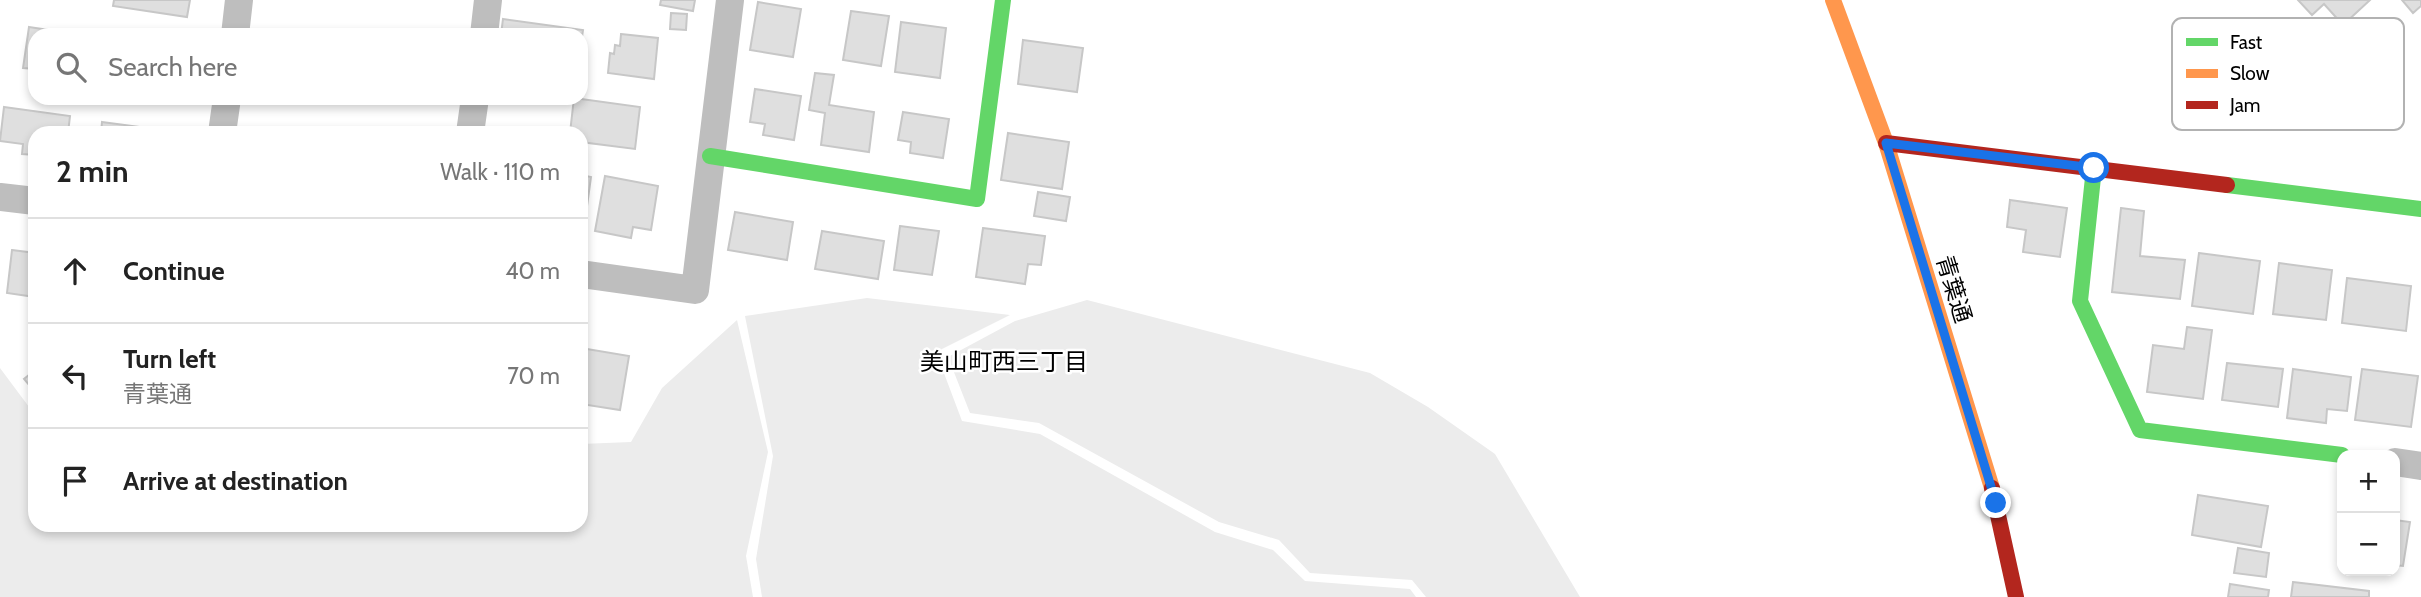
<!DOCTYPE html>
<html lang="en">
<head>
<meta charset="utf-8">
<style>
  body { margin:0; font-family:Cabin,"Noto Sans JP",sans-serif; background:#f6f6f6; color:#222 }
  .controls { position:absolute; right:21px; bottom:21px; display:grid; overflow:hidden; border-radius:14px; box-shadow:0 4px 10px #0003 }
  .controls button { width:63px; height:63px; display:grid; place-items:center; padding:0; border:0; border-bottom:2px solid #e0e0e0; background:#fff; color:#222; font:35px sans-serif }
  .stop { position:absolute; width:21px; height:21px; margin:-16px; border:5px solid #1a73e8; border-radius:50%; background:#fff }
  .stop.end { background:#1a73e8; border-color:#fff; box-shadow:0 2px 7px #0008 }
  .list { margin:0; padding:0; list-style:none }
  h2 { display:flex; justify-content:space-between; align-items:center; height:91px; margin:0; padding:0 28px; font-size:30px }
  h2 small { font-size:23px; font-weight:400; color:#767676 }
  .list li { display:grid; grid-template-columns:46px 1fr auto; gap:21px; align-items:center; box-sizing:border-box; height:105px; padding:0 28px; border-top:2px solid #e0e0e0 }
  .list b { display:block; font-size:26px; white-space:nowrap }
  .list p { margin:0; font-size:23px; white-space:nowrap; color:#767676 }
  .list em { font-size:23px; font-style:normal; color:#767676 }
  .icon { flex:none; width:38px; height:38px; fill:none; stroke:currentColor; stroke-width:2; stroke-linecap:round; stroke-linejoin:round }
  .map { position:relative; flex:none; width:2421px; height:597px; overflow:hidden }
  .search { position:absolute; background:#fff; box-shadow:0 4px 10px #0003; left:28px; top:28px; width:560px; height:77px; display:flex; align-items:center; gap:18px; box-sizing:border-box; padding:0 24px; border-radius:21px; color:#767676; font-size:26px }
  .panel { position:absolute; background:#fff; box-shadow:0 4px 10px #0003; left:28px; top:126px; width:560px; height:406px; border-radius:21px }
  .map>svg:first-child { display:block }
  .green { fill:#ececec }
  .building { fill:#dfdfdf; stroke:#c7c7c7; stroke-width:2 }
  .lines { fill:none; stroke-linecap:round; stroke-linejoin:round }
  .street { stroke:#bebebe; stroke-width:28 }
  .fast { stroke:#63d668; stroke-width:16 }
  .slow { stroke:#ff974d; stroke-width:16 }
  .jam { stroke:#b3261e; stroke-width:16 }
  .route { stroke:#1a73e8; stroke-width:9 }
  .labels { text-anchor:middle; stroke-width:5; stroke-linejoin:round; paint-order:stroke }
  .street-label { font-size:23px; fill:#000; stroke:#fff }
  .neighbourhood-label { font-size:24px; fill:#000; stroke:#fff }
  .key { fill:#fff; stroke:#b2b2b2; stroke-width:2 }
  .key-label { font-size:19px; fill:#000 }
</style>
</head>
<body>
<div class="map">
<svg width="2421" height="597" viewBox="0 0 2421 597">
  <rect width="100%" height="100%" fill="#fff"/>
  <!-- green -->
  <path class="green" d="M867 298 1010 315 936 352 962 421 1040 434 1215 532 1273 550 1305 581 1410 589 1416 597H762L756 559 773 456 745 316Z
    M1087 300 1370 373 1428 407 1495 454 1580 597H1426L1412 580 1310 573 1279 540 1219 522 1039 423 970 413 948 357 1015 321Z
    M737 320 768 452 746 556 753 597H0V368L35 415V525H581V444L631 442 662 388Z"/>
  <!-- building -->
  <path class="building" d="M114 0H190L187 17 113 6Z
    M661 0H695L693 11 660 5Z
    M2298 0H2370L2343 25 2324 4 2312 15Z
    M2402 0H2421V6L2413 13Z
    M758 2 801 9 793 57 750 50Z
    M851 11 889 16 881 66 843 60Z
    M671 13 687 14 686 30 670 29Z
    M503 19 583 30 581 44V35H501Z
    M901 22 946 28 940 78 895 72Z
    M29 27 82 35H35V69L23 68Z
    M621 34 658 38 654 79 608 73 610 53 614 54 615 45 620 46Z
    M1023 40 1083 48 1077 92 1018 84Z
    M815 73 834 75 829 105 874 112 869 152 821 145 825 113 809 110Z
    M755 89 801 96 794 140 763 135 765 124 750 122Z
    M574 98 640 107 635 149 581 142V133H570Z
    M4 107 70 116 68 133H35V155L22 154 23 144 0 141Z
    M903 112 949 119 943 158 910 153 911 142 898 140Z
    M102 122 170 131 169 133H101Z
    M1008 133 1069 142 1062 189 1001 180Z
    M581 175 591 177 587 206 581 205Z
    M605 176 658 186 651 230 633 227 631 238 595 231Z
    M1038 192 1070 197 1066 221 1034 216Z
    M2010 200 2067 208 2060 257 2023 252 2026 230 2007 227Z
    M2121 208 2144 211 2140 256 2185 260 2180 299 2112 292Z
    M735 212 793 222 787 260 728 250Z
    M900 226 939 231 932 275 894 270Z
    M983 228 1045 236 1041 265 1028 264 1025 284 976 277Z
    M822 231 884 241 878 279 815 269Z
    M12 250 35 253V297L7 293Z
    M2199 253 2260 261 2253 314 2192 306Z
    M2279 263 2332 270 2326 320 2273 314Z
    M2347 278 2411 286 2406 331 2342 323Z
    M2187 327 2212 330 2203 399 2147 392 2153 345 2184 349Z
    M581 348 629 356 620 410 581 404Z
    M2227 363 2283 369 2278 407 2222 400Z
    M2293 369 2351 377 2347 411 2327 409 2326 423 2287 418Z
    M2362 369 2418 376 2411 427 2355 420Z
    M35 370V392L24 379Z
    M2198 495 2268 506 2261 547 2192 535Z
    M2395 520 2410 522 2403 566 2395 565Z
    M2238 548 2269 553 2266 577 2234 573Z
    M2293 582 2369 591V597H2291Z
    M2230 584 2269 590 2268 597H2228Z"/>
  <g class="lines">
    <!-- street -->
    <path class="street" d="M235 35 239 0
      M484 35 488 0
      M222 133 227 98
      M470 133 475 98
      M0 197 35 201
      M581 274 695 290 730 0
      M2395 462 2421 466"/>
    <!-- fast -->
    <path class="fast" d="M710 156 977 199 1003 0
      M2094 168 2080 301 2140 430 2342 455
      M2227 185 2421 209"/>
    <!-- slow -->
    <path class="slow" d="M1833 0 1886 143 1992 488"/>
    <!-- jam -->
    <path class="jam" d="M1886 143 2227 185
      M1992 488 2016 597"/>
  </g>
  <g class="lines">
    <!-- route -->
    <path class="route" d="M1996 503 1886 143 2094 168"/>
  </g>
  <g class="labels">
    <!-- street labels -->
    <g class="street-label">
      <text transform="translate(1954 289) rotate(73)" y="8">青葉通</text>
    </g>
    <!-- neighbourhood labels -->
    <g class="neighbourhood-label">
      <text x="1004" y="370">美山町西三丁目</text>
    </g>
  </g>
  <!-- legend -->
  <rect x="2172" y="18" width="232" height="112" rx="10" class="key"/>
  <rect x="2186" y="38" width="32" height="8" fill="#63d668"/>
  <rect x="2186" y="69" width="32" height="9" fill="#ff974d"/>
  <rect x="2186" y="101" width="32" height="8" fill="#b3261e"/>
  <g class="key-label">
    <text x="2230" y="49">Fast</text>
    <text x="2230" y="80">Slow</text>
    <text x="2230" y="112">Jam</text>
  </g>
</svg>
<div class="controls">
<button>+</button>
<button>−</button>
</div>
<div class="stop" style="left:2094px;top:168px"></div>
<div class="stop end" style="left:1996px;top:503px"></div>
<div class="search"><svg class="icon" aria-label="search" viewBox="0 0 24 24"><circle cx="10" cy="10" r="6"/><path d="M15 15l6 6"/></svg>Search here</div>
<section class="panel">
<h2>2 min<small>Walk · 110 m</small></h2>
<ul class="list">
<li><svg class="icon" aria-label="ahead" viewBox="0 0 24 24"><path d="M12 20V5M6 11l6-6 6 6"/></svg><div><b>Continue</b></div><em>40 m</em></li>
<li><svg class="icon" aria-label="left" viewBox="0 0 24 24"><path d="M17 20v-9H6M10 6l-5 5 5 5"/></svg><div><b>Turn left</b><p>青葉通</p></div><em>70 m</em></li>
<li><svg class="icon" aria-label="arrive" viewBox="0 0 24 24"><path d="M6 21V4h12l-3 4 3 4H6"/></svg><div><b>Arrive at destination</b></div></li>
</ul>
</section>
</div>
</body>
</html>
